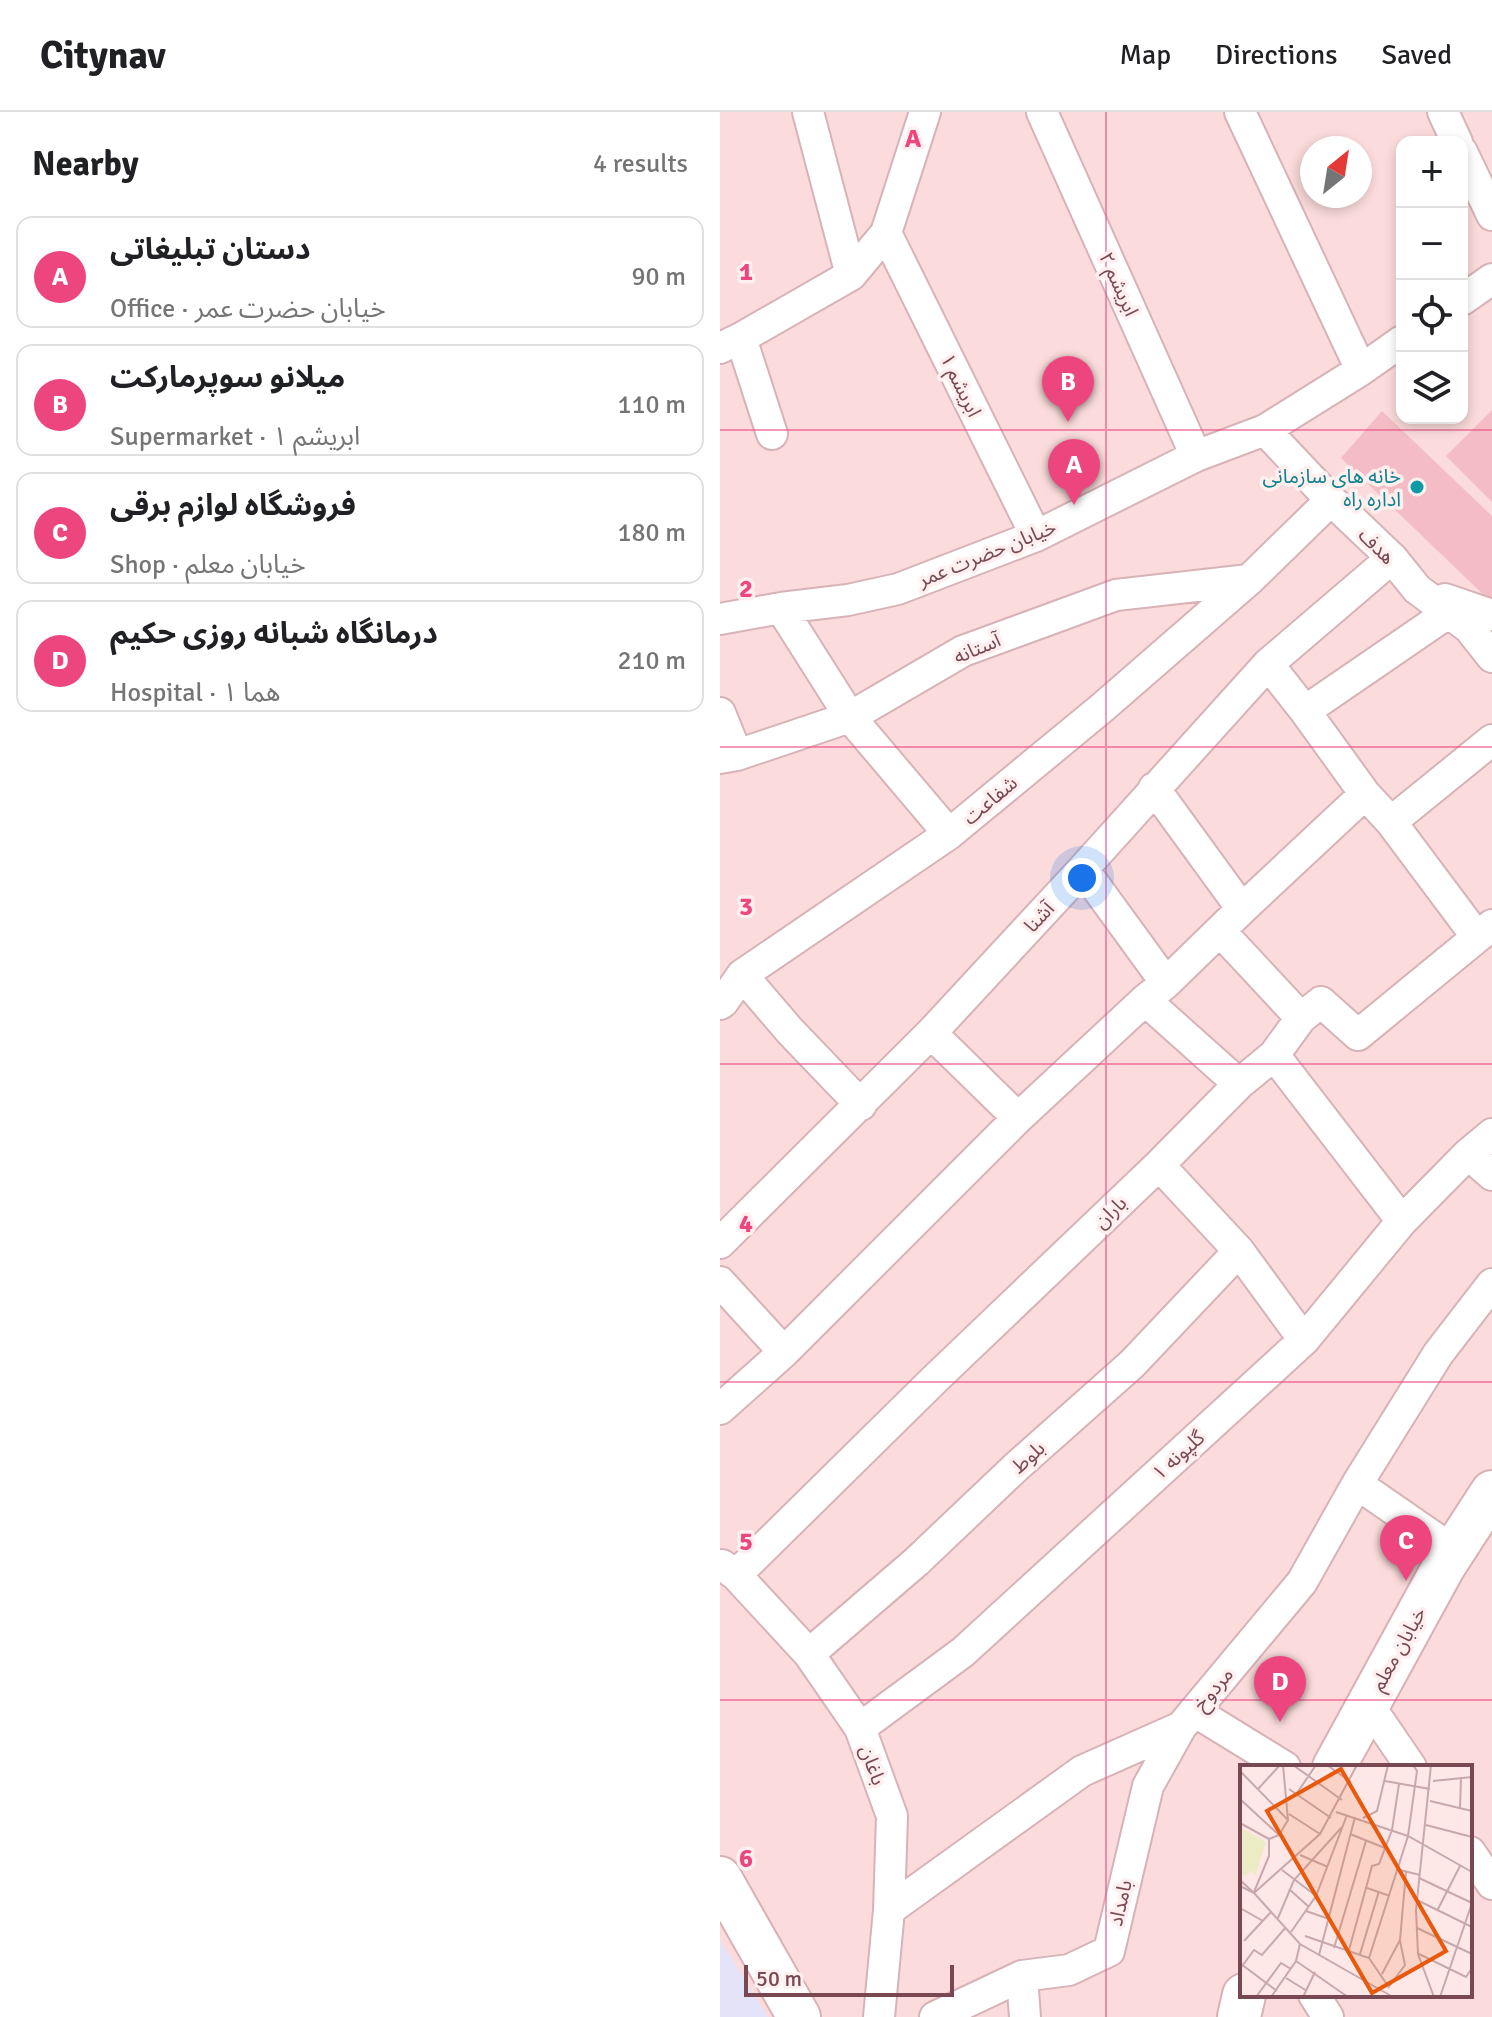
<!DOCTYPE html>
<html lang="en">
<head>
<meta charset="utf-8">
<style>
  body { margin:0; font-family:Signika,"Noto Sans Arabic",sans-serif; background:#f2f2f2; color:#202124 }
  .controls { position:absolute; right:24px; top:24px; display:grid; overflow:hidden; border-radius:16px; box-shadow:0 4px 12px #0003 }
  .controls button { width:72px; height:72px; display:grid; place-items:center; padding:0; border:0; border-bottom:2px solid #e0e0e0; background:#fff; color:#202124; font:40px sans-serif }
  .compass { position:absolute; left:580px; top:24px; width:72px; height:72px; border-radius:50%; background:#fff; box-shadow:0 4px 12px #0003; rotate:30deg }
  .scale { position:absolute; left:24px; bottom:20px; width:210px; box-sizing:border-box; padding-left:8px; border:4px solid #794953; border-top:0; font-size:22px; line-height:28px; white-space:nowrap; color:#794953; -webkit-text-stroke:6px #ffefee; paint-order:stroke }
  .you { position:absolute; left:362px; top:766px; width:28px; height:28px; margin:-20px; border:6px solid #fff; border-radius:50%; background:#1a73e8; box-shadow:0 0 0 12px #1a73e833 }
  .badge { display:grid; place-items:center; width:52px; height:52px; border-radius:50%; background:#ed467f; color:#fff; font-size:26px; font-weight:700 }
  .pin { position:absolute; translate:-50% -66px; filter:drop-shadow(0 2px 4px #0008) }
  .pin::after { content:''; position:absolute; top:42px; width:28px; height:24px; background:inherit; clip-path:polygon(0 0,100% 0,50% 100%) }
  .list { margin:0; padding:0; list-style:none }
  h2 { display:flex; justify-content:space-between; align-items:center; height:104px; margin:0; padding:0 32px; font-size:34px }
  h2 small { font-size:26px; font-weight:400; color:#757577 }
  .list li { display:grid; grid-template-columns:52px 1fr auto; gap:24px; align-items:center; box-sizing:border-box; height:112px; margin:0 16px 16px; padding:0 16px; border:2px solid #e0e0e0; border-radius:16px }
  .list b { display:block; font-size:30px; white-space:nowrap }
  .list p { margin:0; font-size:26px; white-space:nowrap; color:#757577 }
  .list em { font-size:26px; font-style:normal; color:#757577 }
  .icon { flex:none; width:44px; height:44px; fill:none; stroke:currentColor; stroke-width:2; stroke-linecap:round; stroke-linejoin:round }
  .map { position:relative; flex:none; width:772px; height:1905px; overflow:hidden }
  header { display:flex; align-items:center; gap:48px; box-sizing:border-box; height:112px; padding:0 40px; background:#fff; border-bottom:2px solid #e0e0e0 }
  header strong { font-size:38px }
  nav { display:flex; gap:44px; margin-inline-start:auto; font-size:28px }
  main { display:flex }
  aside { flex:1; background:#fff }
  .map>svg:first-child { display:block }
  .residential { fill:#fbdbdb; fill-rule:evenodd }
  .education { fill:#e5e3fa }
  .building { fill:#f4bdc6 }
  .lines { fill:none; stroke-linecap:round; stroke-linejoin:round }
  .street-casing { stroke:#d7b3b8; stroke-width:34 }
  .secondary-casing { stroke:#dab0b5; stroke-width:46 }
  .street { stroke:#fff; stroke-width:30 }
  .secondary { stroke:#fff; stroke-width:42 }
  .grid { fill:none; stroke:#ed467f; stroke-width:2; stroke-opacity:0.55 }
  .culture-dot { fill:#0f9aa8; stroke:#ffefee; stroke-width:3 }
  .labels { text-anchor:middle; stroke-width:7; stroke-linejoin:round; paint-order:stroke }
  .street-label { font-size:20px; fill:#794953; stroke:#ffefee }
  .culture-label { font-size:20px; fill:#0d838f; stroke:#ffefee; text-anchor:end }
  .inset-road { fill:none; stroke:#c8a8ac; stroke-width:2 }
  .view { fill:#e8590c; fill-opacity:0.15; stroke:#e8590c; stroke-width:4 }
  .inset-edge { fill:none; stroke:#794953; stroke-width:4 }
  .grid-label { font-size:26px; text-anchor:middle; font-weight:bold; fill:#ed467f; stroke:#ffefee; stroke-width:7; stroke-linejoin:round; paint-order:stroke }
</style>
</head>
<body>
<header>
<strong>Citynav</strong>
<nav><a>Map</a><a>Directions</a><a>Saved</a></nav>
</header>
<main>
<aside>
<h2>Nearby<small>4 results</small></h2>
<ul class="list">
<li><span class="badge">A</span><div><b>دستان تبلیغاتی</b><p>Office · خیابان حضرت عمر</p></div><em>90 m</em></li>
<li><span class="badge">B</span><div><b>میلانو سوپرمارکت</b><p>Supermarket · ابریشم ۱</p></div><em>110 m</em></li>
<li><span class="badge">C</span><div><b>فروشگاه لوازم برقی</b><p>Shop · خیابان معلم</p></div><em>180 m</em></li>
<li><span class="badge">D</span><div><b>درمانگاه شبانه روزی حکیم</b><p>Hospital · هما ۱</p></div><em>210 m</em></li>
</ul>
</aside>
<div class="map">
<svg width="772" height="1905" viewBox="0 0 772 1905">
  <rect width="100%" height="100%" fill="#fde8e7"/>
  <!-- residential -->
  <path class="residential" d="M0 0H772V1905H0ZM682 30H742V306H682ZM592 36H640V84H592ZM522 1655H750V1883H522Z"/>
  <!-- education -->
  <path class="education" d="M0 1828 48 1905H0Z"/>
  <!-- building -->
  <path class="building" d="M772 298V390L726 344Z
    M662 299 772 404V490L770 489 621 346Z"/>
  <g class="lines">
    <!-- street casing -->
    <g class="street-casing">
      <path id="street" d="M88 0 131 163
        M322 0 476 344
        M520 0 641 258
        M723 0 737 30
        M742 40 772 103
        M166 121 316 424
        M742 188 772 167
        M21 226 52 322
        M0 236 21 226 131 163 166 121 205 0
        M545 318 611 388 672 446 697 477 749 516 772 545
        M725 487 772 503
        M61 496 130 605 229 722
        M0 507 61 496 128 488 178 477 316 424 476 344 545 318 641 258 682 229
        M548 552 585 599 645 682 671 710 757 825
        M585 599 728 501
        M0 601 17 643
        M0 646 17 643 130 605 243 539 396 483 529 468
        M434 676 522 797
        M671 710 772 628
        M363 757 446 871
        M500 819 581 906
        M22 863 70 919 141 993
        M425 888 519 972
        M0 892 3 890 22 863 229 722 383 595 529 468 611 388
        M211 921 298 1006
        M554 943 682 1109
        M748 1042 772 1063
        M439 1053 519 1139 584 1228
        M0 1131 211 921 363 757 548 552 672 446
        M0 1170 64 1240
        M0 1297 64 1240 298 1006 425 888 446 871 522 797 645 682
        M637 1372 718 1428
        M2 1453 16 1463 89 1542 140 1616 172 1704 169 1798 159 1905
        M16 1463 215 1267 439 1053 519 972 554 943 581 906 601 890 638 923 772 813
        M89 1542 196 1450 296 1355 412 1252 519 1139
        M648 1592 691 1655
        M474 1599 565 1655
        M140 1616 243 1540 584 1228 682 1109 748 1042 772 1022
        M750 1740 772 1772
        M169 1798 362 1659 461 1615 582 1470 637 1372 718 1242 772 1172
        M302 1864 305 1905
        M594 1883 608 1905
        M215 1905 302 1864 349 1858 389 1839 428 1674 461 1615"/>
    </g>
    <!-- secondary casing -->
    <g class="secondary-casing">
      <path id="secondary" d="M614 1655 724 1454 772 1380
        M0 1766 79 1905
        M519 1905 524 1883"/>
    </g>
    <!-- street -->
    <use href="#street" class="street"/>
    <!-- secondary -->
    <use href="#secondary" class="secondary"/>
  </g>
  <!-- grid -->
  <path class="grid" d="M386 0V1905M0 318H772M0 635H772M0 952H772M0 1270H772M0 1588H772"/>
  <!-- markers -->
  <circle class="culture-dot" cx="697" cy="375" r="8"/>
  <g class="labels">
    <!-- street labels -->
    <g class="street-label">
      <text transform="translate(399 172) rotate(66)" y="7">ابریشم ۲</text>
      <text transform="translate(241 273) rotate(64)" y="7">ابریشم ۱</text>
      <text transform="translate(657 434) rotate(45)" y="7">هدف</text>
      <text transform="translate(267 441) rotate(-22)" y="7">خیابان حضرت عمر</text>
      <text transform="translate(257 536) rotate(-23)" y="7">آستانه</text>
      <text transform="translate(270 688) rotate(-40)" y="7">شفاعت</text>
      <text transform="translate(319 805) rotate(-47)" y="7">آشنا</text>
      <text transform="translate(390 1100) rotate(-44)" y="7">باران</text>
      <text transform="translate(458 1343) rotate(-42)" y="7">گلپونه ۱</text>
      <text transform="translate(308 1345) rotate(-42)" y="7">بلوط</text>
      <text transform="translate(678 1537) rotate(-61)" y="7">خیابان معلم</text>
      <text transform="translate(493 1577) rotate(-50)" y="7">مردوخ</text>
      <text transform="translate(153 1653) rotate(70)" y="7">باغان</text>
      <text transform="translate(400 1791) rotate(-77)" y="7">بامداد</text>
    </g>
    <!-- culture labels -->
    <g class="culture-label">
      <text x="681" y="371">خانه های سازمانی<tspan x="681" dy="23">اداره راه</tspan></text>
    </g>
  </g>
  <!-- overview -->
  <g transform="translate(520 1653)">
    <rect width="232" height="232" fill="#fde8e7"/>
    <path d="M0 62 26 77 15 111 11 105 5 112 0 106Z" fill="#ebecc4"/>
    <path class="inset-road" d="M53 0 102 35M87 0 111 17M191 0 176 145 178 189 194 232M0 6 48 55M145 16 190 24M193 16 232 12M18 24 40 0M49 24 91 53M57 28 76 0M0 34 39 70M190 36 232 46M220 43 221 14M96 47 168 71 232 107M49 49 80 69M123 53 137 46 148 0M0 58 29 74M186 60 232 72M110 69 145 83M29 74 39 70 48 55 43 0M60 90 88 102M156 104 180 110M42 105 75 130M179 113 232 138M0 115 14 128 0 121M127 123 150 131M49 124 69 142M14 127 29 91V74M14 128 80 69 117 0M14 128 60 179 153 232M177 135 232 162M0 143 23 156M66 146 89 154M197 146 220 101M38 153 54 115 102 62M177 163 232 189M51 167 76 131 107 50M65 171 129 193 148 221M4 176 31 147M94 183 126 76M109 185 132 101 139 99 152 65 159 19M120 189 139 126M179 189 226 212 232 203M79 190 115 52M129 193 168 71 177 6 173 0M56 196 108 232M1 199 37 226M0 204 14 185 22 190 46 162M142 209 160 175 166 107M46 213 67 226M148 223 165 200 160 176M16 232 41 198 51 204M31 232 56 196 60 179M63 232 75 207M200 232 232 138"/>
    <path class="view" d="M101 4 206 186 132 228 27 46Z"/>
    <rect width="232" height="232" class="inset-edge"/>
  </g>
  <g class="grid-label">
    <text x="193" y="35">A</text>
    <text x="26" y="168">1</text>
    <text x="26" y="485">2</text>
    <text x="26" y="803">3</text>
    <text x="26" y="1120">4</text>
    <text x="26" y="1438">5</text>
    <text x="26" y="1755">6</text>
  </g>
</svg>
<div class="controls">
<button>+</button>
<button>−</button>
<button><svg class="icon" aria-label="locate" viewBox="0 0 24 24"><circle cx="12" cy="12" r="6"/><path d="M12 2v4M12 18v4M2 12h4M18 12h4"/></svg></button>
<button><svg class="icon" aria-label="layers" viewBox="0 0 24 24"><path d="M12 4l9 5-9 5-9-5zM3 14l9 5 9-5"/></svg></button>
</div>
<svg class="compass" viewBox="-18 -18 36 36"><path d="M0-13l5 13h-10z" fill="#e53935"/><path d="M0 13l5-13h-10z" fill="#757577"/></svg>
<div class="scale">50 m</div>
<div class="you"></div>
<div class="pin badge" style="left:354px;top:393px">A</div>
<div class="pin badge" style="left:348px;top:310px">B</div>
<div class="pin badge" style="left:686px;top:1469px">C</div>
<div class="pin badge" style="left:560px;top:1610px">D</div>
</div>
</main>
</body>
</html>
